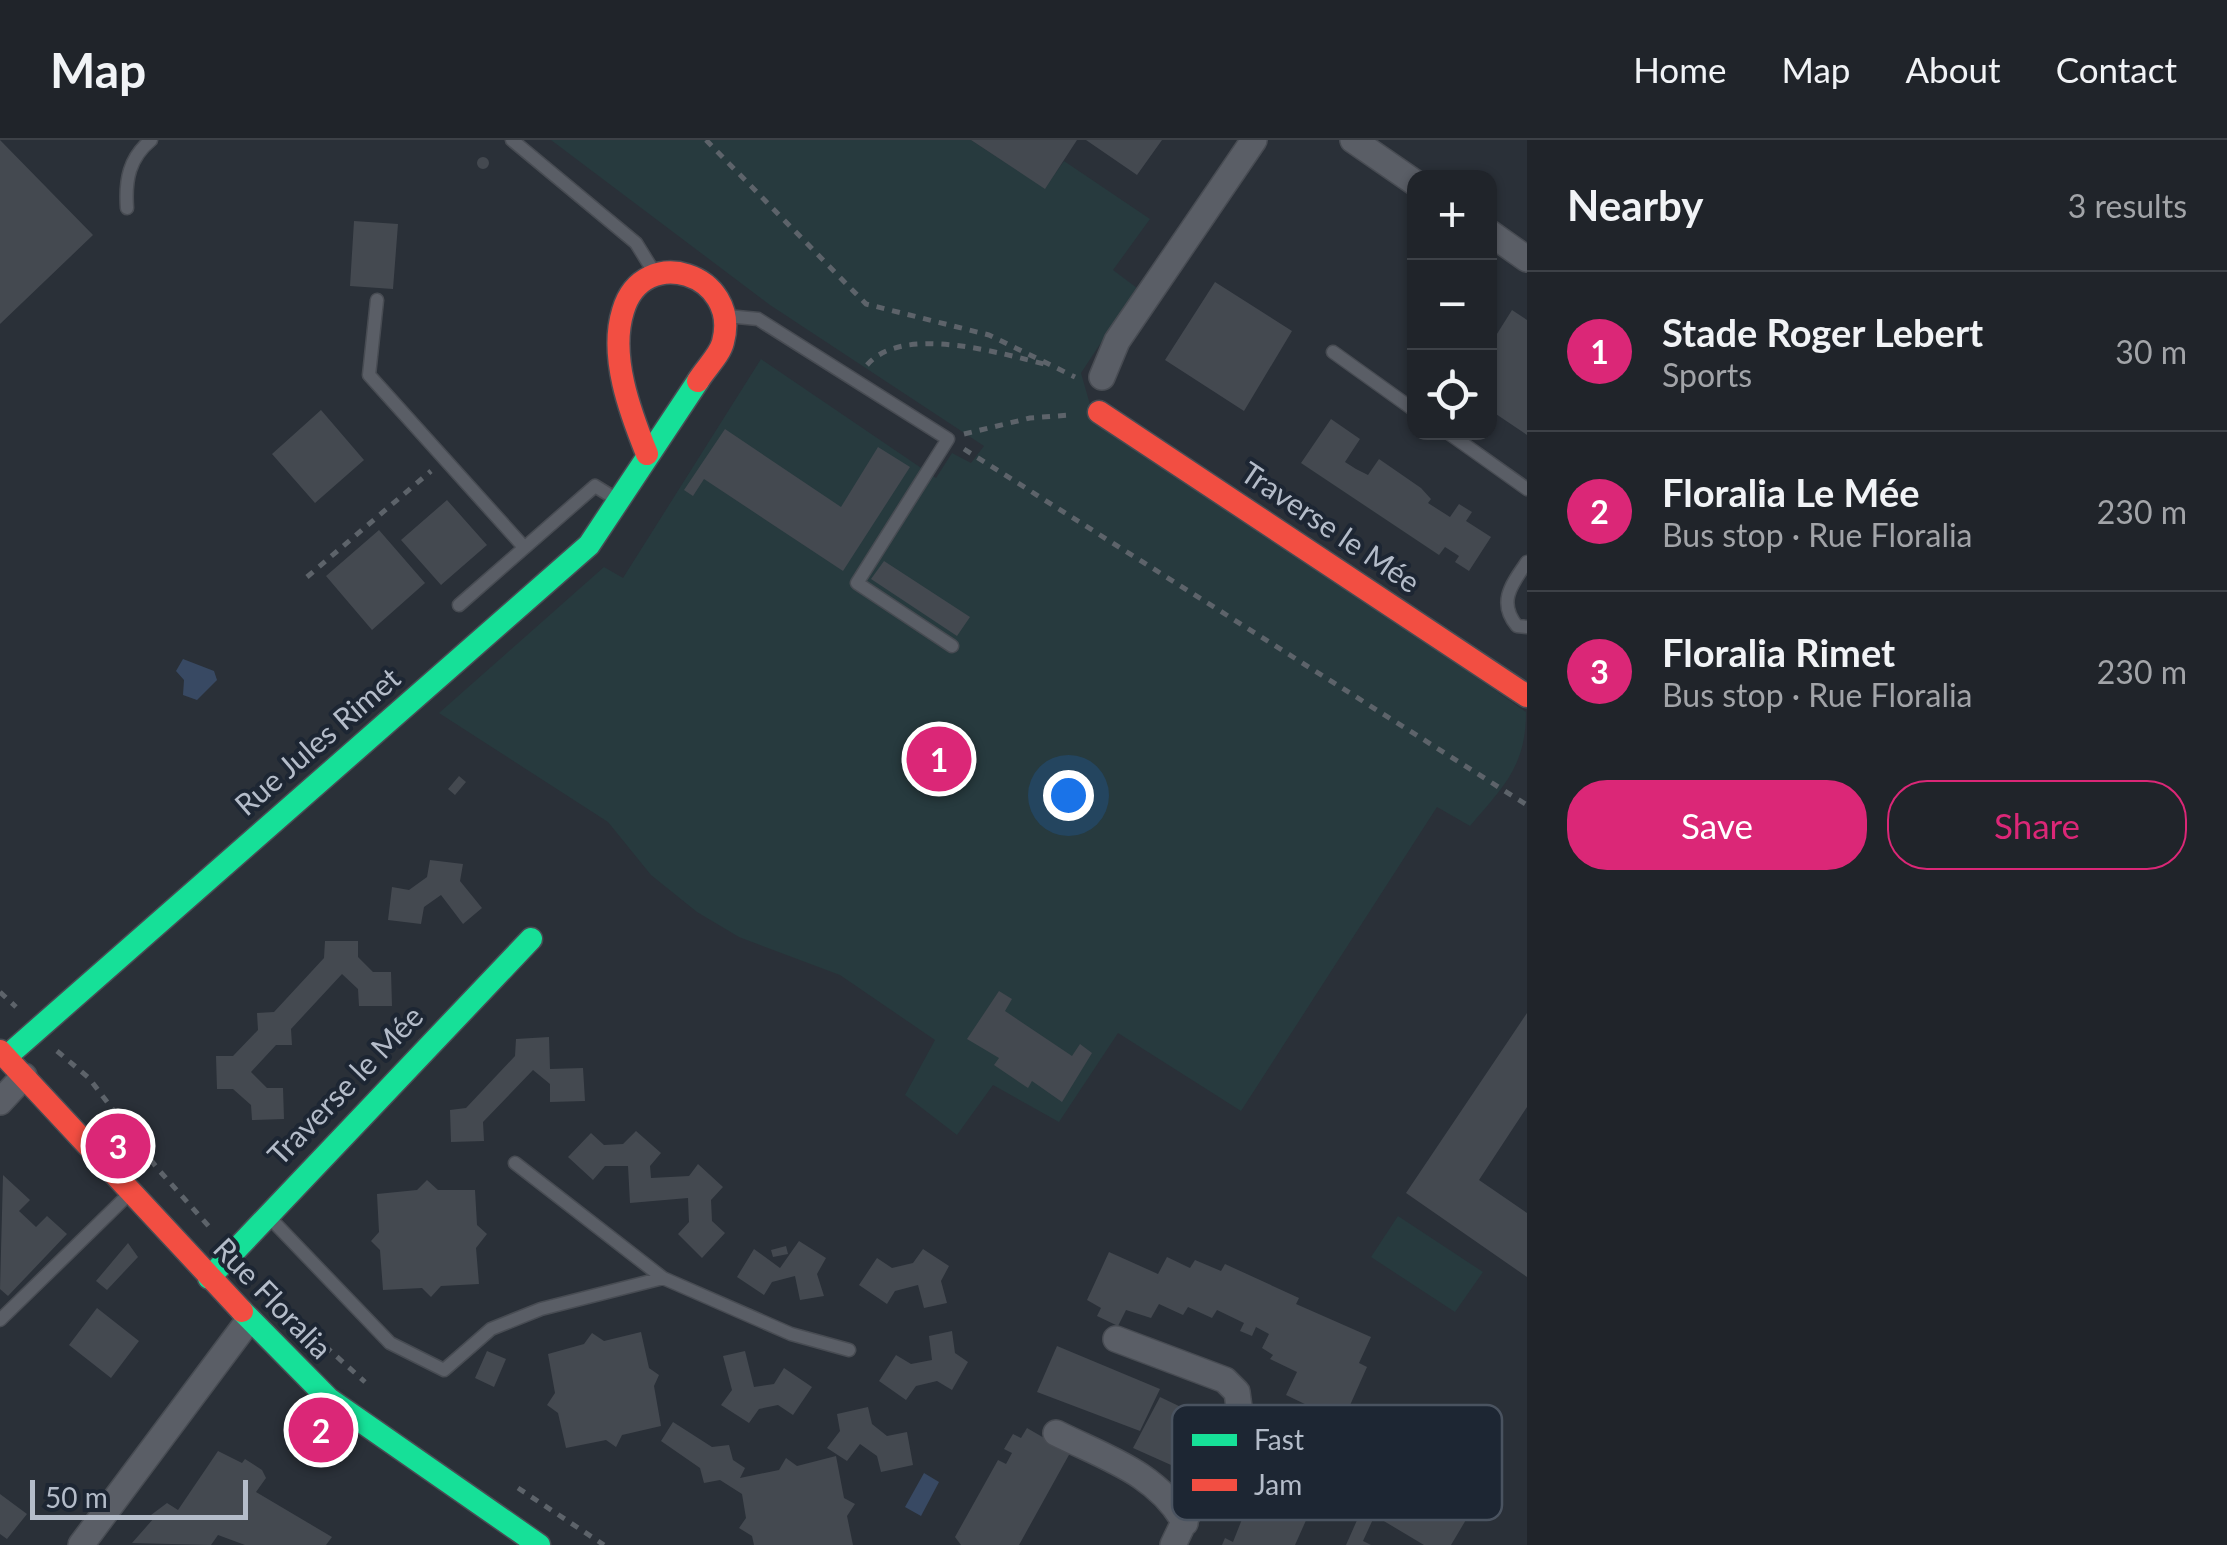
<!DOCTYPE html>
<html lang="en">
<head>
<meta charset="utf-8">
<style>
  body { margin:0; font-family:Lato,sans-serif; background:#282c32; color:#f1f3f6 }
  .controls { position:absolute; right:30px; top:30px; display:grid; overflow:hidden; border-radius:20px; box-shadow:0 2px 8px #0004 }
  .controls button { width:90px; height:90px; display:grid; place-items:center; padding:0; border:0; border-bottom:2px solid #3d4147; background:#20242a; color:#f1f3f6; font:50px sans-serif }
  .scale { position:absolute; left:30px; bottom:25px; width:218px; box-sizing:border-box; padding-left:10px; border:5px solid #b4bcc9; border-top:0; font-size:28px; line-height:35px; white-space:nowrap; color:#b4bcc9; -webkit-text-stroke:8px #1d2633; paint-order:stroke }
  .you { position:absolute; left:1068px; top:655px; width:35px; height:35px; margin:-25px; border:8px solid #fff; border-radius:50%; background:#1a73e8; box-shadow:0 0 0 15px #1a73e833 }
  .badge { display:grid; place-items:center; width:65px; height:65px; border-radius:50%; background:#db2777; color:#fff; font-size:32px; font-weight:700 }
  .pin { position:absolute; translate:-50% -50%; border:5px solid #fff; box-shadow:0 2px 10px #0006 }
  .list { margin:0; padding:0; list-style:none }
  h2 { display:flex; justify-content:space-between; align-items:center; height:130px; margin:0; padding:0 40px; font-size:42px }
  h2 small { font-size:32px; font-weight:400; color:#a2a4a8 }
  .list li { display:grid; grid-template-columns:65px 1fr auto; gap:30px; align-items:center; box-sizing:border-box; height:160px; padding:0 40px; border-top:2px solid #3d4147 }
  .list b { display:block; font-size:38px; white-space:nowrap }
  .list p { margin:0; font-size:32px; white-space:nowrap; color:#a2a4a8 }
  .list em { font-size:32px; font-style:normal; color:#a2a4a8 }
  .actions { display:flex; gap:20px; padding:30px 40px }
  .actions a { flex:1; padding:22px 0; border:2px solid #db2777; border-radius:40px; text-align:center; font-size:35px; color:#db2777 }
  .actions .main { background:#db2777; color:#fff }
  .icon { flex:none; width:55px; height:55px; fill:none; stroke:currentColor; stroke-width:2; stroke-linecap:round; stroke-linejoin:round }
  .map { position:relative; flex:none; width:1527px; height:1405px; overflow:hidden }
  header { display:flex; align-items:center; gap:60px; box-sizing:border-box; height:140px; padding:0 50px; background:#20242a; border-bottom:2px solid #3d4147 }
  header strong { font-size:48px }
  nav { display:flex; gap:55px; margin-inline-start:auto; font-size:35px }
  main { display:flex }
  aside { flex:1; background:#20242a }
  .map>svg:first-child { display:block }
  .green { fill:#273a3e }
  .water { fill:#384963 }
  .building { fill:#444950 }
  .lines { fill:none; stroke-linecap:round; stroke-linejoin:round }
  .lane-casing { stroke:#484c53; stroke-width:15 }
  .street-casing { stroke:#484c53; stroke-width:28 }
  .fast-casing { stroke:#484c53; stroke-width:25 }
  .jam-casing { stroke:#484c53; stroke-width:25 }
  .path { stroke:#5d636a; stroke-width:5; stroke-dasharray:8 8; stroke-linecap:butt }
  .lane { stroke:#5a5e66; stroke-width:12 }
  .street { stroke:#5a5e66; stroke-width:25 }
  .fast { stroke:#16e098; stroke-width:22 }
  .jam { stroke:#f24e42; stroke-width:22 }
  .labels { text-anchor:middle; stroke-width:8; stroke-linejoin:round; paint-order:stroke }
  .street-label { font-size:30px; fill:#b4bcc9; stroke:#1d2633 }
  .key { fill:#1d2633; stroke:#4a5360; stroke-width:2.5 }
  .key-label { font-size:28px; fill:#b4bcc9 }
</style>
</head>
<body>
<header>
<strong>Map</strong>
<nav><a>Home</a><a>Map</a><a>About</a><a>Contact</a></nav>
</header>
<main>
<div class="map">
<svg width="1527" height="1405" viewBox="0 0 1527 1405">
  <rect width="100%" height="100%" fill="#2a3038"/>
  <!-- green -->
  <path class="green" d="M551 0H971L1045 48 1064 21 1150 79 1113 130 1137 148 1081 233 1091 268 1526 572C1526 626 1504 646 1470 686L1437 667 1241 971 1118 893 1059 982 993 945 957 995 905 955 935 900 840 835 739 797 697 772 651 735 608 682 439 573 604 427 623 438 761 219 936 338 952 313 971 323 984 306 770 165Z
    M1398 1076 1483 1132 1455 1172 1371 1117Z"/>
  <!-- water -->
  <path class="water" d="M183 519 214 531 217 540 197 560 183 555 184 540 176 531Z
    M924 1333 939 1342 921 1376 905 1367Z"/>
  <!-- building -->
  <path class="building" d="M0 0 93 95 0 184Z
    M971 0H1077L1045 49Z
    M1086 0H1162L1137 35Z
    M477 23a6 6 0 1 1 12 0a6 6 0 1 1-12 0Z
    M354 81 398 84 393 149 350 146Z
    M1215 142 1292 191 1244 271 1165 220Z
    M1512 170 1527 180V295L1490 270V205Z
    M321 270 364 320 315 363 272 314Z
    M1331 279 1360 299 1345 322 1356 329 1368 335 1379 319 1421 348 1431 359 1428 363 1450 377 1459 364 1472 372 1466 381 1491 397 1469 431 1455 422 1459 416 1445 407 1439 415 1301 323Z
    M725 289 841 367 878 307 910 327 843 431 704 339 693 356 684 350Z
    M447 360 487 405 441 445 401 400Z
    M379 390 425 443 372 490 326 436Z
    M884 421 970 477 957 496 871 439Z
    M459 636 466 642 455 655 448 649Z
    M430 720 463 724 460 741 482 768 463 784 441 755 424 767 421 784 388 780 392 747 409 750 427 737Z
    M325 801H358V817L373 832H391L392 866H359L358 849 342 834 291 889 292 905H276L251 932 267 948H283L284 979 252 980 251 965 233 949H217L216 916H233L258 890 257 873 274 872 324 818Z
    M999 851 1012 859 1005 871 1072 916 1080 904 1092 913 1062 962 1032 941 1028 948 994 925 999 918 967 899Z
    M1527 873V967L1479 1040 1527 1073V1137L1406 1053Z
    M549 897 550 929 583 928 585 961 550 962V944L533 930 483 982 484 1001 451 1002 450 970 466 968 515 916 516 899Z
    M636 991 661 1013 650 1026 651 1038 689 1036 698 1024 723 1047 711 1060 712 1081 725 1093 702 1118 678 1094 689 1082 688 1058 630 1063 628 1026H605L593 1040 568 1017 591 993 604 1005 623 1004Z
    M3 1035 30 1060 19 1071 36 1087 47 1076 67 1094 8 1156 0 1149Z
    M427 1040 438 1050H475L477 1085 487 1094 476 1108 479 1144 441 1146 431 1157 422 1148 383 1150 380 1110 371 1101 379 1092 377 1054 417 1050Z
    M799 1101 826 1118 817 1134 824 1156 800 1160 795 1136 772 1142 764 1155 737 1137 754 1109 780 1128Z
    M128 1103 138 1117 107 1150 96 1141Z
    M786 1106 788 1114 773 1117 771 1110Z
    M923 1109 949 1126 941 1141 947 1163 924 1168 918 1145 895 1151 887 1164 859 1145 877 1118 892 1128 913 1123Z
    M1109 1112 1158 1134 1167 1117 1190 1128 1195 1120 1221 1131 1225 1124 1299 1158 1296 1164 1371 1197 1359 1223 1367 1227 1343 1281 1355 1287 1327 1352 1320 1349 1295 1405H1222L1225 1398 1233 1402 1259 1336 1268 1340 1296 1273 1304 1277 1309 1266 1286 1255 1297 1232 1270 1219 1273 1215 1262 1208 1269 1194 1256 1187 1252 1196 1240 1191 1244 1183 1217 1170 1212 1178 1188 1167 1183 1175 1159 1164 1151 1178 1126 1170 1118 1186 1097 1176 1101 1168 1087 1160Z
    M97 1168 139 1201 111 1238 69 1205Z
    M952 1191 955 1213 968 1222 952 1250 937 1241 916 1246 906 1260 879 1241 896 1215 911 1224 932 1220 929 1196Z
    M641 1192 649 1228 659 1235 654 1246 661 1286 622 1295 616 1307 606 1300 566 1308 558 1273 547 1265 555 1253 548 1214 584 1204 592 1193 604 1201Z
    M1057 1206 1160 1249 1140 1291 1037 1252Z
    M487 1211 506 1219 494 1247 475 1238Z
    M745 1211 754 1247 774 1244 784 1228 812 1247 793 1275 778 1265 759 1269 749 1283 721 1265 732 1250 723 1216Z
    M1160 1257 1204 1278 1180 1329 1133 1308Z
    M868 1267 872 1284 887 1296 907 1292 913 1325 881 1332 877 1316 860 1304 847 1321 827 1308 840 1291 837 1274Z
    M1402 1279 1437 1301 1418 1333 1473 1368 1451 1405H1424L1362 1368 1378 1334 1385 1337 1410 1299 1395 1294Z
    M673 1282 712 1307 729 1305 733 1320 745 1328 740 1338 779 1330 786 1318 797 1326 836 1316 844 1358 855 1364 847 1376 853 1405H754L752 1396 739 1388 746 1378 742 1354 720 1340 704 1343 700 1328 661 1301Z
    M1027 1288 1070 1313 1019 1405H961L955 1397 998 1320 1006 1324 1012 1313 1004 1309 1013 1294 1021 1298Z
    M218 1311 242 1323 245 1319 262 1330 266 1338 256 1352 332 1397 326 1405H245L218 1395 211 1405 132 1403 154 1378 151 1375 167 1363 178 1370Z
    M0 1354 27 1374 7 1399 0 1394Z
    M1362 1369 1374 1377 1363 1401 1371 1405H1346Z"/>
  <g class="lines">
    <!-- lane casing -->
    <g class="lane-casing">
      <path id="lane" d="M512 0 636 103 654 132
        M127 68C125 40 129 18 151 0
        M377 160 369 235 523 406
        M727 176 758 179 948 299 857 443 952 506
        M1333 212 1414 270
        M1447 292 1527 349
        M1527 422C1512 444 1497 462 1517 486L1527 487
        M459 465 595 346 616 359
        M515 1023 663 1138 791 1194 849 1210
        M269 1077 390 1203 444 1230 491 1189 541 1169 663 1138
        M0 1180 127 1056"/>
    </g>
    <!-- street casing -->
    <g class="street-casing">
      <path id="street" d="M1353 0 1414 42
        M1490 93 1527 119
        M1102 237 1117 201 1254 0
        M0 962 24 936
        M1116 1199 1225 1240 1237 1252 1239 1267 1173 1405
        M1056 1293C1106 1318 1157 1333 1185 1383
        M81 1405 249 1180"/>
    </g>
    <!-- fast casing -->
    <g class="fast-casing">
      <path id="fast" d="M6 917 589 405 698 241
        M209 1138 531 799
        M242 1171 329 1259 539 1405"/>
    </g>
    <!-- jam casing -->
    <g class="jam-casing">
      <path id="jam" d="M1099 272 1527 556
        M647 314C630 272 609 216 623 171 643 102 741 134 723 202 720 215 705 229 698 241
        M0 911 242 1171"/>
    </g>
    <!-- path -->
    <path class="path" d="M706 0 866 164 989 195 1075 237
      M867 225C903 183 1003 214 1048 225
      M964 294 1030 278 1071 275
      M964 309 1527 665
      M307 437 431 331
      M0 852 16 867
      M57 911 89 938 157 1028 213 1091
      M325 1206 365 1242
      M518 1348 604 1405"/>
    <!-- lane -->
    <use href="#lane" class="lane"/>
    <!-- street -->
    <use href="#street" class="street"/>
    <!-- fast -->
    <use href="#fast" class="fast"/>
    <!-- jam -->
    <use href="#jam" class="jam"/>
  </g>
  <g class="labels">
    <!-- street labels -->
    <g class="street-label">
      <text transform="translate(1330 388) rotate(34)" y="10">Traverse le Mée</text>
      <text transform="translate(318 602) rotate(-41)" y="10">Rue Jules Rimet</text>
      <text transform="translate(346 946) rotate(-46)" y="10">Traverse le Mée</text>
      <text transform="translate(272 1159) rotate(46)" y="10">Rue Floralia</text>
    </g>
  </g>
  <!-- legend -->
  <rect x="1172" y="1265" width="330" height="115" rx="15" class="key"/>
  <rect x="1192" y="1294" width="45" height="12" fill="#16e098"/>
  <rect x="1192" y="1339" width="45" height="12" fill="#f24e42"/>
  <g class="key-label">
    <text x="1254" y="1310">Fast</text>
    <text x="1254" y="1355">Jam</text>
  </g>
</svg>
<div class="controls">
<button>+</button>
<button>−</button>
<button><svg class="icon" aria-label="locate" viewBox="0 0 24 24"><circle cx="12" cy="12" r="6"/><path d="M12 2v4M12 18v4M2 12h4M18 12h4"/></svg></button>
</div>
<div class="scale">50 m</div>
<div class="you"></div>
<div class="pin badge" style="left:939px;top:619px">1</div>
<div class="pin badge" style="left:321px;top:1290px">2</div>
<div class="pin badge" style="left:118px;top:1006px">3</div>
</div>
<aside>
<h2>Nearby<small>3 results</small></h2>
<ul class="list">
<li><span class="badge">1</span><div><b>Stade Roger Lebert</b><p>Sports</p></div><em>30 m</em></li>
<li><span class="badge">2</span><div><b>Floralia Le Mée</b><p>Bus stop · Rue Floralia</p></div><em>230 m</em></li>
<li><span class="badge">3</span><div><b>Floralia Rimet</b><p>Bus stop · Rue Floralia</p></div><em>230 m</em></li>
</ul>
<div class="actions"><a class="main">Save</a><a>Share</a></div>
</aside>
</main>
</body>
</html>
